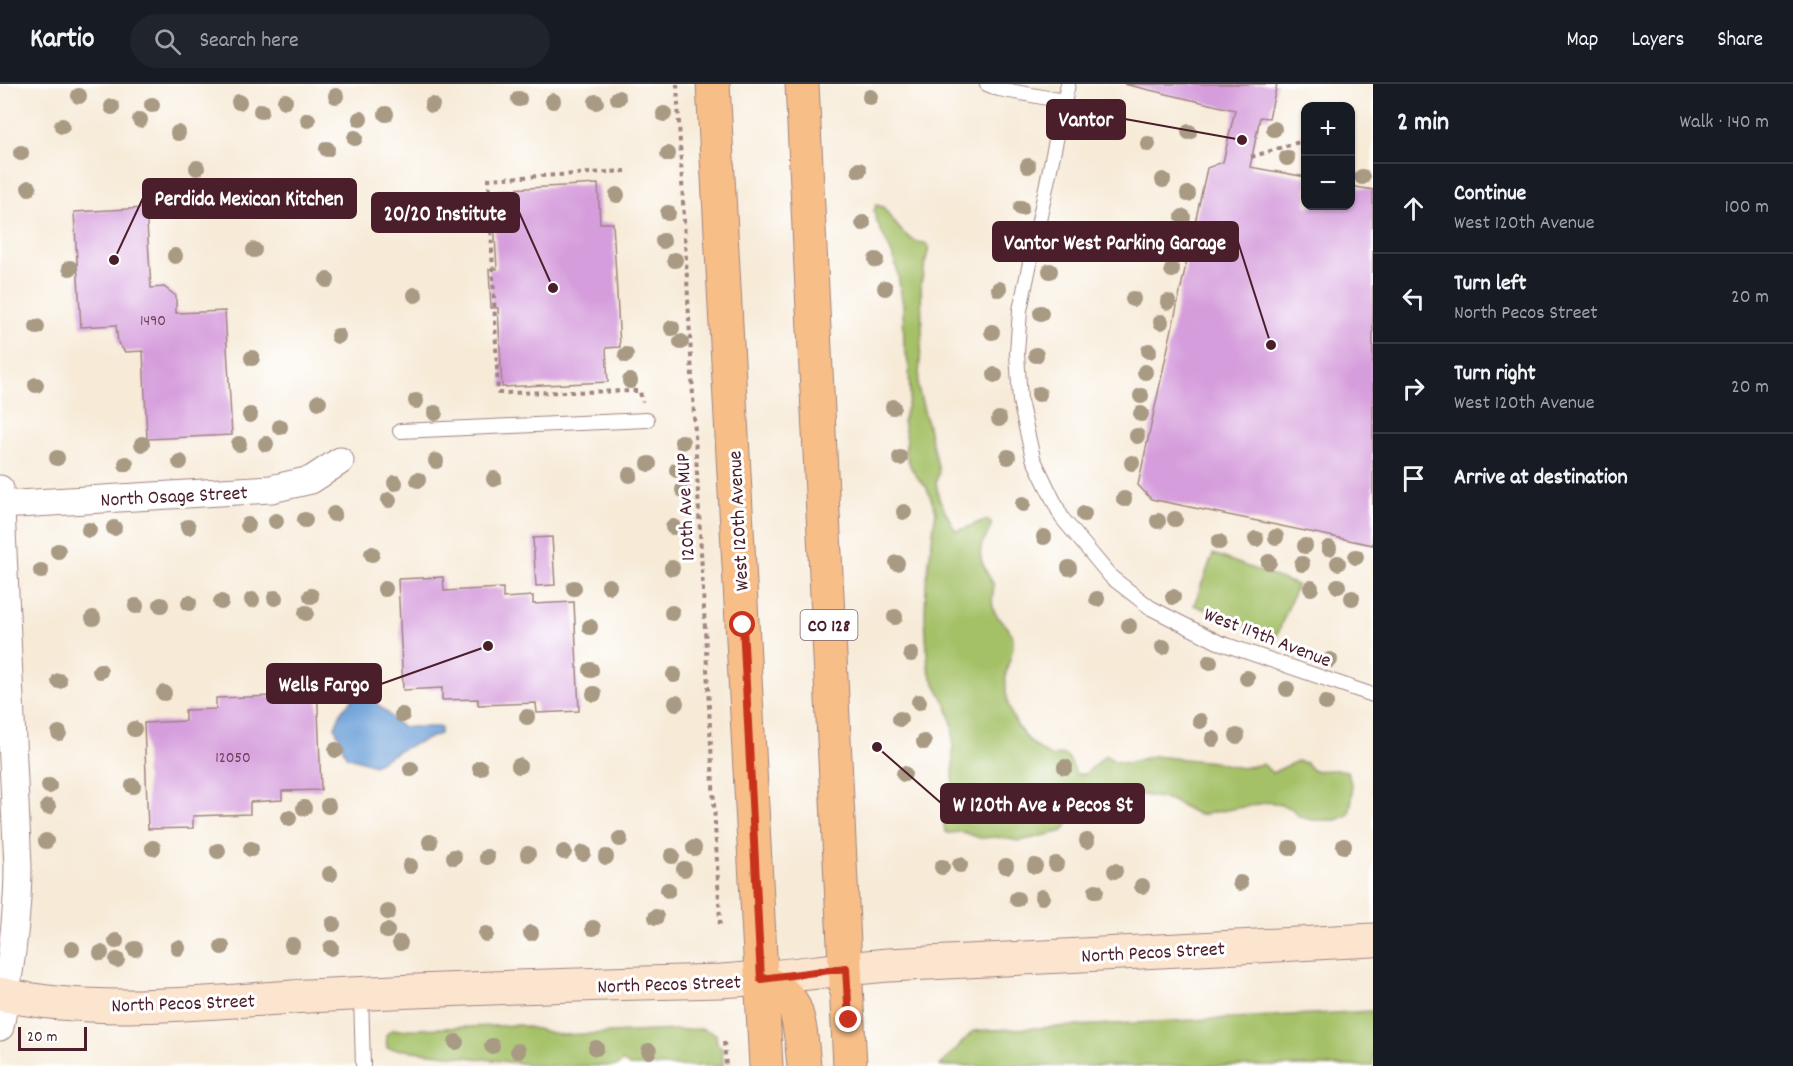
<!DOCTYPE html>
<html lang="en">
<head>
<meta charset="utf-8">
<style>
  body { margin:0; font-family:Dekko,sans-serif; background:#20242c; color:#f1f3f6 }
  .controls { position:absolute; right:18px; top:18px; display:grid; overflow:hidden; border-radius:12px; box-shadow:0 2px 4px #0004 }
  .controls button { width:54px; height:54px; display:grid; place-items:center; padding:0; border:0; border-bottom:2px solid #363941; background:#171b24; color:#f1f3f6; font:30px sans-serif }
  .scale { position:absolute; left:18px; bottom:15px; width:69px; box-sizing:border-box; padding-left:6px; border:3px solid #4a1f2b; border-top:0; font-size:16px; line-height:21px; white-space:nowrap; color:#4a1f2b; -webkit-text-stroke:4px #fff; paint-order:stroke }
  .stop { position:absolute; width:18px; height:18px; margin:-14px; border:4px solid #c8321e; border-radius:50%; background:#fff }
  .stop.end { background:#c8321e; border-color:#fff; box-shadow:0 2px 6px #0008 }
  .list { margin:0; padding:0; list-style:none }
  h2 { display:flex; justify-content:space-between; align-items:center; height:78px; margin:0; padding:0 24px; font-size:26px }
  h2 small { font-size:20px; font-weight:400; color:#9ea1a6 }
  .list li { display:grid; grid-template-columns:39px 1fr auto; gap:18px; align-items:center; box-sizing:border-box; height:90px; padding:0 24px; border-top:2px solid #363941 }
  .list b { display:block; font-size:22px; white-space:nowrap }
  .list p { margin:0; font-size:20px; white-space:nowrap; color:#9ea1a6 }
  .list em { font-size:20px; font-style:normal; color:#9ea1a6 }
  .icon { flex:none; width:33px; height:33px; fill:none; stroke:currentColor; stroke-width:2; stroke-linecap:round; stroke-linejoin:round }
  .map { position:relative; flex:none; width:1373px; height:982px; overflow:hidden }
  header { display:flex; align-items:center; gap:36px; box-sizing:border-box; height:84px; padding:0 30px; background:#171b24; border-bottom:2px solid #363941 }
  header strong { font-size:28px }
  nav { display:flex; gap:33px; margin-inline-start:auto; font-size:21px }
  .search { width:420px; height:54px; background:#20242c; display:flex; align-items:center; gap:15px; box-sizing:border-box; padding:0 21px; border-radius:33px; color:#9ea1a6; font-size:22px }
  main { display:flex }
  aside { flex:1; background:#171b24 }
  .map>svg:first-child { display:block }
  .green { fill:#a5c167; stroke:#787049; stroke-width:1.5 }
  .water { fill:#6b9fd7; stroke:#5a5f81; stroke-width:1.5 }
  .building { fill:#d59ddc }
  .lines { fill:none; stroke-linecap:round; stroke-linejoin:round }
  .lane-casing { stroke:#a08582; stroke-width:16 }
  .street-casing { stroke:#a08582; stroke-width:29 }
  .secondary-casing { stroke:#a08582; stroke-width:35 }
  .primary-casing { stroke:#a08582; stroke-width:35 }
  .path { stroke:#a08582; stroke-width:4; stroke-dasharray:4.5 4.5; stroke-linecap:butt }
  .lane { stroke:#fff; stroke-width:14 }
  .street { stroke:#fff; stroke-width:27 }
  .secondary { stroke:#fce5cf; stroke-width:33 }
  .primary { stroke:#f7be88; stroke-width:33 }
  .tree { fill:#a99a84 }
  .route { stroke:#c8321e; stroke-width:8 }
  .labels { text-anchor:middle; stroke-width:6; stroke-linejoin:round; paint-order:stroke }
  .number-label { font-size:16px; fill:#6d3e57 }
  .shield { fill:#fff; stroke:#80626b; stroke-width:1.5 }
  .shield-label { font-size:18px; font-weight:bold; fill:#4a1f2b }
  .street-label { font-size:20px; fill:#4a1f2b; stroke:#fff }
  .leader { fill:none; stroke:#4a1f2b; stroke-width:2 }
  .callout-dot { fill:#4a1f2b; stroke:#fff; stroke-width:2 }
  .callout { fill:#4a1f2b; stroke:#4a1f2b; stroke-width:2 }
  .callout-label { font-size:21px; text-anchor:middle; font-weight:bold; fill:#fff }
</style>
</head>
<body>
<header>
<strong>Kartio</strong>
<div class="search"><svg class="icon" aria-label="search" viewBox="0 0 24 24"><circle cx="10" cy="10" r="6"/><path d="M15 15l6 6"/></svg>Search here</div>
<nav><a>Map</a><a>Layers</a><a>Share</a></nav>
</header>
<main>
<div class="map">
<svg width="1373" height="982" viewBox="0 0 1373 982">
  <rect width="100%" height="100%" fill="#fff"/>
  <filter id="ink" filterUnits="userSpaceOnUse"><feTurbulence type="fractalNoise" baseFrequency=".0167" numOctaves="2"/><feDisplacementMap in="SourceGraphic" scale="12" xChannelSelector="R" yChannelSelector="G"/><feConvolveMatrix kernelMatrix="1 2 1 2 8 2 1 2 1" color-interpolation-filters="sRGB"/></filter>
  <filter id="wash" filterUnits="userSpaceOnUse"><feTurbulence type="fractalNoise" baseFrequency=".008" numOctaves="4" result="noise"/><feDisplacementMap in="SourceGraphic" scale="24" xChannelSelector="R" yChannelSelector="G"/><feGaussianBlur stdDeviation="1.35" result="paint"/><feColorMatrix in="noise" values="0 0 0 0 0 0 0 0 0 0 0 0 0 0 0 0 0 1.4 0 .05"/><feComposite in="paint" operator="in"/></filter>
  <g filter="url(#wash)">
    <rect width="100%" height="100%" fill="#f7ebd8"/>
    <!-- green -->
    <path class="green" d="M876 121 883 123C893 136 906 159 925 159L929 163 921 199 922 251 918 303 939 387 936 398 939 415 955 446C967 447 976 437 987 436L991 438C991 446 988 450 984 456 974 473 987 487 994 502 986 541 1008 530 1013 556 1015 568 1006 580 1006 592 1003 628 1021 657 1052 673L1060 670 1068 673 1076 690H1085L1106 671 1114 677 1127 679 1153 672 1214 678 1242 684 1263 680 1272 689 1297 677 1306 679 1312 686C1325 688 1335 684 1347 687 1353 702 1354 716 1348 731L1336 736H1313L1300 733 1291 724 1270 718 1199 731 1171 716 1131 709 1106 730 1096 733 1071 734 1063 747 1020 757 996 753 980 754 963 748 948 749 945 747 943 736 948 731 953 718V643L947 622 931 592 928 583 925 533 926 499 936 427 926 402 920 397 911 384 905 367 907 356 903 337 910 313 909 283 904 261 903 221 897 186 892 170 876 136 874 127Z
      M1213 470 1297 501 1276 554 1194 521Z
      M1373 927V982H940L973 947Z
      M519 941 561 951 703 945 716 950 717 960 722 964 723 982H629L623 977 617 982H545L387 964 386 951 392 946Z"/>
    <!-- water -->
    <path class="water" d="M353 615 375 618 402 643H441L440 650 402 665 374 681 346 672 335 643 342 626Z"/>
    <g id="blocks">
      <!-- building -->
      <path class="building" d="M1124 0H1277L1269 34 1260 33 1250 83 1306 93V122H1350V102L1373 106V461L1151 415 1138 401 1207 84 1223 78 1235 26Z
        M598 100 600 139H613L620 263 606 264 608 298 502 303 498 224H491L489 185H497L492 106Z
        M146 124 151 204 164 203 176 212V229L225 227 232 351 147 355 143 267 125 268 118 259 116 241 81 243 74 128Z
        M552 453 555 501 536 502 533 454Z
        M443 493 444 507 503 504V514L533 512V520L574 518 579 627 537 629 536 619 478 621V615L442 616V604L403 606 398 495Z
        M317 598 321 706 282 707V716L250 718V730L193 732V744L148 745 144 639 185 637V626L216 625V614L274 612V600Z"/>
    </g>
  </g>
  <g filter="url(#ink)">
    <use href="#blocks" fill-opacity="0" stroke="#a08582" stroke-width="1.5"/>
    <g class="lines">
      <!-- lane casing -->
      <g class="lane-casing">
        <path id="lane" d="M987 0 999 5 1064 17
          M1068 0 1020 226 1017 269 1020 317 1033 374 1062 434 1111 493 1151 524 1218 558 1373 611
          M400 347 647 336
          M361 910 363 982"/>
      </g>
      <!-- street casing -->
      <g class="street-casing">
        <path id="street" d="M0 405 18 782C18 836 10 889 0 943
          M1 421 271 405 311 396 340 377"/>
      </g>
      <!-- secondary casing -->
      <g class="secondary-casing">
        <path id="secondary" d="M0 910C99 932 207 918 308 912 445 905 583 900 721 897 777 894 833 885 889 881L1373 856"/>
      </g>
      <!-- primary casing -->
      <g class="primary-casing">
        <path id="primary" d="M713 0 766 982
          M802 0 850 982
          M761 895C771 901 786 909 792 919 801 935 802 964 804 982"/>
      </g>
      <!-- path -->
      <path class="path" d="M677 0 720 837 719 844
        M1251 73 1306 56
        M626 87 489 95 498 309 640 307 642 318
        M724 958 726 982"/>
      <!-- lane -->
      <use href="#lane" class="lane"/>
      <!-- street -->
      <use href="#street" class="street"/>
      <!-- secondary -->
      <use href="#secondary" class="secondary"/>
      <!-- primary -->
      <use href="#primary" class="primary"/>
    </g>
    <!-- trees -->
    <g class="tree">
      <circle cx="79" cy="12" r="8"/>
      <circle cx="336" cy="12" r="8"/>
      <circle cx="870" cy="13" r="8"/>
      <circle cx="618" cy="14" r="8"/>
      <circle cx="519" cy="15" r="8"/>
      <circle cx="285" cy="17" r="8"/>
      <circle cx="553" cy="17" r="8"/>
      <circle cx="239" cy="18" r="8"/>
      <circle cx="596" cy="18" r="8"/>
      <circle cx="152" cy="21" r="8"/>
      <circle cx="432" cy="21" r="8"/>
      <circle cx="112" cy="23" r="8"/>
      <circle cx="261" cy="27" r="8"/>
      <circle cx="386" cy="30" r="8"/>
      <circle cx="664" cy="30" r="8"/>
      <circle cx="360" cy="35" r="8"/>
      <circle cx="140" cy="36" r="8"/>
      <circle cx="308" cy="36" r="8"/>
      <circle cx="62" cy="42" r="8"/>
      <circle cx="1274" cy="45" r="8"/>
      <circle cx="1189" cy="48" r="8"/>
      <circle cx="178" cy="49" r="8"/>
      <circle cx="355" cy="54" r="8"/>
      <circle cx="1148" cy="60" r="8"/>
      <circle cx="327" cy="65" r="8"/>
      <circle cx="21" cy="69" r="8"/>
      <circle cx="668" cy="70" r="8"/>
      <circle cx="1287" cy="74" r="8"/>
      <circle cx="1028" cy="82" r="8"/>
      <circle cx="197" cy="84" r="8"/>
      <circle cx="859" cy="86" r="8"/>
      <circle cx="1362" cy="93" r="8"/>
      <circle cx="1163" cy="96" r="8"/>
      <circle cx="29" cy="104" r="8"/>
      <circle cx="1188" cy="110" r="8"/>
      <circle cx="617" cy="111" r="8"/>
      <circle cx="1021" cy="124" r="8"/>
      <circle cx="668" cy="129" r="8"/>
      <circle cx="1183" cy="133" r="8"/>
      <circle cx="863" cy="139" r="8"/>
      <circle cx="663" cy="157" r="8"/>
      <circle cx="254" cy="166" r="8"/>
      <circle cx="175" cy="172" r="8"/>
      <circle cx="675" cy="176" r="8"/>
      <circle cx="876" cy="176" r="8"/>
      <circle cx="70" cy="184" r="8"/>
      <circle cx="1172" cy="186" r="8"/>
      <circle cx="1050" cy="187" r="8"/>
      <circle cx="327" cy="196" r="8"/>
      <circle cx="885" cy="204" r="8"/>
      <circle cx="999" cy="205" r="8"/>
      <circle cx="415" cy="211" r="8"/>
      <circle cx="1133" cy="215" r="8"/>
      <circle cx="1168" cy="218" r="8"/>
      <circle cx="1041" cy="229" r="8"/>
      <circle cx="1161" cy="238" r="8"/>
      <circle cx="37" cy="243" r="8"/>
      <circle cx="672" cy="244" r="8"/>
      <circle cx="992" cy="248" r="8"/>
      <circle cx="338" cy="252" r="8"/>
      <circle cx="681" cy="258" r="8"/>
      <circle cx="1149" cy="267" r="8"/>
      <circle cx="626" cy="271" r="8"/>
      <circle cx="1036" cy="271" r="8"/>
      <circle cx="252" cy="274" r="8"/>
      <circle cx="1145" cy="288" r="8"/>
      <circle cx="995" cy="291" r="8"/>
      <circle cx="630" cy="297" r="8"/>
      <circle cx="36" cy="301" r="8"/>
      <circle cx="1039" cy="310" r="8"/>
      <circle cx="1141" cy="312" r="8"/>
      <circle cx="416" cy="317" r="8"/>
      <circle cx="319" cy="318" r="8"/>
      <circle cx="893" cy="323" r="8"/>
      <circle cx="435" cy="329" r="8"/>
      <circle cx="1141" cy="330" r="8"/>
      <circle cx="250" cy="331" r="8"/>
      <circle cx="999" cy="335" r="8"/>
      <circle cx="280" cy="343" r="8"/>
      <circle cx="1137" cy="352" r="8"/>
      <circle cx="682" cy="358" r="8"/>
      <circle cx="142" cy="360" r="8"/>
      <circle cx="239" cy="360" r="8"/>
      <circle cx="266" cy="360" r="8"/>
      <circle cx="1008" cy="373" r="8"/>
      <circle cx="57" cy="374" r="8"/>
      <circle cx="900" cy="374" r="8"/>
      <circle cx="436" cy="377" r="8"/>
      <circle cx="180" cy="378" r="8"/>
      <circle cx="1132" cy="379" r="8"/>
      <circle cx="126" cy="380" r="8"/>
      <circle cx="649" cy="380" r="8"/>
      <circle cx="677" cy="386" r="8"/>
      <circle cx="630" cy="391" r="8"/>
      <circle cx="494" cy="395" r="8"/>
      <circle cx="418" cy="396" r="8"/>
      <circle cx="395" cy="399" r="8"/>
      <circle cx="683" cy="406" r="8"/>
      <circle cx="1124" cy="415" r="8"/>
      <circle cx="389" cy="416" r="8"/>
      <circle cx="1023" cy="420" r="8"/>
      <circle cx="904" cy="428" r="8"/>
      <circle cx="334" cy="430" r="8"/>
      <circle cx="1084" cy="430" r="8"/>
      <circle cx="1175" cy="435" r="8"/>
      <circle cx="305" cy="436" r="8"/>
      <circle cx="276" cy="437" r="8"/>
      <circle cx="1158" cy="437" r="8"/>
      <circle cx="248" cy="441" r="8"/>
      <circle cx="188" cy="443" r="8"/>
      <circle cx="673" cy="443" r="8"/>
      <circle cx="114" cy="444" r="8"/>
      <circle cx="89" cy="446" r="8"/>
      <circle cx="1044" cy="453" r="8"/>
      <circle cx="1276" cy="453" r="8"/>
      <circle cx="1256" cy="455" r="8"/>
      <circle cx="1219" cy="458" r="8"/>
      <circle cx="1305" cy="462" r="8"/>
      <circle cx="1329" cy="464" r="8"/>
      <circle cx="58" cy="467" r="8"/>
      <circle cx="372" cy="470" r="8"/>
      <circle cx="1356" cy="473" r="8"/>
      <circle cx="1269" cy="478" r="8"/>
      <circle cx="897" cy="479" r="8"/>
      <circle cx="1338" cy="479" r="8"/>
      <circle cx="1302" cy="480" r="8"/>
      <circle cx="672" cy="484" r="8"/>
      <circle cx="1069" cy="484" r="8"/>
      <circle cx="41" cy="487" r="8"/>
      <circle cx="609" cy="502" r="8"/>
      <circle cx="1338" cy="502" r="8"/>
      <circle cx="574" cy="504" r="8"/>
      <circle cx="1311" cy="504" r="8"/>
      <circle cx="385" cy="505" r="8"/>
      <circle cx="311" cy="512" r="8"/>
      <circle cx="1173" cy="513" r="8"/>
      <circle cx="275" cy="514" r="8"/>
      <circle cx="1352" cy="514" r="8"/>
      <circle cx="1097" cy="515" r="8"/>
      <circle cx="252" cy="516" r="8"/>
      <circle cx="221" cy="518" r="8"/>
      <circle cx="189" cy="519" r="8"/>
      <circle cx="161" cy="521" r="8"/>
      <circle cx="136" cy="522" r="8"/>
      <circle cx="306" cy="529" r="8"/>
      <circle cx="672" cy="529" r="8"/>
      <circle cx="895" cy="533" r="8"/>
      <circle cx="93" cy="534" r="8"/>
      <circle cx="1129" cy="542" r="8"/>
      <circle cx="590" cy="543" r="8"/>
      <circle cx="1163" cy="563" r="8"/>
      <circle cx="911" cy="570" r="8"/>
      <circle cx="1330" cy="576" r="8"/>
      <circle cx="1210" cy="578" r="8"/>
      <circle cx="591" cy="586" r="8"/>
      <circle cx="100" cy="587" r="8"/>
      <circle cx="674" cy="591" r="8"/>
      <circle cx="1247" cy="594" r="8"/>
      <circle cx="59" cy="597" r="8"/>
      <circle cx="1287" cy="605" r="8"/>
      <circle cx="164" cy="609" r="8"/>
      <circle cx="594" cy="610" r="8"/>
      <circle cx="919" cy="618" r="8"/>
      <circle cx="676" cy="619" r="8"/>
      <circle cx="1326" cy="619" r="8"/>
      <circle cx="402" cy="631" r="8"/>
      <circle cx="527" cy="633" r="8"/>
      <circle cx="900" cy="635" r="8"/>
      <circle cx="1200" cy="637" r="8"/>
      <circle cx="134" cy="645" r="8"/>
      <circle cx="59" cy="649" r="8"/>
      <circle cx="1237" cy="652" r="8"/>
      <circle cx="1213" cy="655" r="8"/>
      <circle cx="924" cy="658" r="8"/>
      <circle cx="336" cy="666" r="8"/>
      <circle cx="519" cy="682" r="8"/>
      <circle cx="1065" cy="683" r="8"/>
      <circle cx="480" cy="684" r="8"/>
      <circle cx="411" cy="685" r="8"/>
      <circle cx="904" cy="690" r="8"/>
      <circle cx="49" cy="702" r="8"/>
      <circle cx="133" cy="702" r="8"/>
      <circle cx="328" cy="722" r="8"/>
      <circle cx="48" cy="723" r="8"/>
      <circle cx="304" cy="724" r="8"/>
      <circle cx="289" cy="734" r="8"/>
      <circle cx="620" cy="755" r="8"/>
      <circle cx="46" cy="757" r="8"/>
      <circle cx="1087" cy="757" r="8"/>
      <circle cx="430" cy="758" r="8"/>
      <circle cx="1344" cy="762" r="8"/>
      <circle cx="153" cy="764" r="8"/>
      <circle cx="694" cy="764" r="8"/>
      <circle cx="1290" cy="764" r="8"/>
      <circle cx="251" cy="765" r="8"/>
      <circle cx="218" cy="767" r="8"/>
      <circle cx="564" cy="768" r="8"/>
      <circle cx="583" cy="769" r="8"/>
      <circle cx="528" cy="770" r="8"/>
      <circle cx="672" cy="772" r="8"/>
      <circle cx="454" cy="773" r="8"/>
      <circle cx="487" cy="773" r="8"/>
      <circle cx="606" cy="773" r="8"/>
      <circle cx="1056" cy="780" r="8"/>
      <circle cx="960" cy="781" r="8"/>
      <circle cx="410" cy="782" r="8"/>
      <circle cx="1006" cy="782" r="8"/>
      <circle cx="1035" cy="782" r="8"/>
      <circle cx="942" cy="783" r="8"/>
      <circle cx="684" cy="785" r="8"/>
      <circle cx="1115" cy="787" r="8"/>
      <circle cx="330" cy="790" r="8"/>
      <circle cx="1240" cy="799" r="8"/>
      <circle cx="1142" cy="802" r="8"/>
      <circle cx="668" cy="806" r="8"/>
      <circle cx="1096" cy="807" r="8"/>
      <circle cx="1042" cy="813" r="8"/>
      <circle cx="1017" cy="815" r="8"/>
      <circle cx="388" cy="828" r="8"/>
      <circle cx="656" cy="833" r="8"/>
      <circle cx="333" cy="840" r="8"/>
      <circle cx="593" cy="844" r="8"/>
      <circle cx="387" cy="847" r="8"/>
      <circle cx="531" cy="849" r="8"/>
      <circle cx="486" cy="850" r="8"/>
      <circle cx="116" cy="857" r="8"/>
      <circle cx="400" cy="859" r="8"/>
      <circle cx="292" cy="861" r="8"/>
      <circle cx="222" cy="863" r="8"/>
      <circle cx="178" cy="864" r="8"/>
      <circle cx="331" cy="864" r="8"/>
      <circle cx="72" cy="865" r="8"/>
      <circle cx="135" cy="865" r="8"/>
      <circle cx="101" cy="869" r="8"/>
      <circle cx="117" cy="876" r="8"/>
      <circle cx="456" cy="958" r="8"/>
      <circle cx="492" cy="962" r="8"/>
      <circle cx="596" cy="964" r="8"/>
      <circle cx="518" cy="967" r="8"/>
      <circle cx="649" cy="967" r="8"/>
    </g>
  </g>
  <g class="lines" filter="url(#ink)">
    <!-- route -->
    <path class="route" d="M743 541 761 895 846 884 849 936"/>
  </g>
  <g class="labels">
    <!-- number labels -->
    <g class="number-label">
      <text x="153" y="241">1490</text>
      <text x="233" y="678">12050</text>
    </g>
    <!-- shield labels -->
    <rect class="shield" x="800.5" y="526" width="57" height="30" rx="4.5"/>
    <g class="shield-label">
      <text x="829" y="547">CO 128</text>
    </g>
    <!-- street labels -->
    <g class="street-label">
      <text transform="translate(174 411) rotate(-3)" y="7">North Osage Street</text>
      <text transform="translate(684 423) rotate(-93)" y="7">120th Ave MUP</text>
      <text transform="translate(737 437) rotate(-93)" y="7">West 120th Avenue</text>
      <text transform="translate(1268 552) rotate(21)" y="7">West 119th Avenue</text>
      <text transform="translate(1153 867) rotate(-3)" y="7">North Pecos Street</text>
      <text transform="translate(669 899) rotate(-2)" y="7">North Pecos Street</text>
      <text transform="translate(183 918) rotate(-2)" y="7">North Pecos Street</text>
    </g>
  </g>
  <!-- callouts -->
  <path class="leader" d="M1242 56L1125 35M114 176L143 114M553 204L519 128M1271 261L1238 158M488 562L381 600M877 663L941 719"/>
  <g class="callout-dot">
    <circle cx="1242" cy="56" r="6"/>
    <circle cx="114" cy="176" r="6"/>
    <circle cx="553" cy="204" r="6"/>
    <circle cx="1271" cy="261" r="6"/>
    <circle cx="488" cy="562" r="6"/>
    <circle cx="877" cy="663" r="6"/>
  </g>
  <g class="callout">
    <rect x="1047" y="16" width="78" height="39" rx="6"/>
    <rect x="143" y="95" width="213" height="39" rx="6"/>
    <rect x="372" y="109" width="147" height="39" rx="6"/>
    <rect x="993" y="138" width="245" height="39" rx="6"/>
    <rect x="267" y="580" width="114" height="39" rx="6"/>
    <rect x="941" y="700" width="203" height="39" rx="6"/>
  </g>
  <g class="callout-label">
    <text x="1086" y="42">Vantor</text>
    <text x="249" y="121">Perdida Mexican Kitchen</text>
    <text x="445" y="136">20/20 Institute</text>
    <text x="1115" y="165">Vantor West Parking Garage</text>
    <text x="324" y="607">Wells Fargo</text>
    <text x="1043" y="727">W 120th Ave &amp; Pecos St</text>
  </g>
</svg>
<div class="controls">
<button>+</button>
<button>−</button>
</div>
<div class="scale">20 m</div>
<div class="stop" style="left:743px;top:541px"></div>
<div class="stop end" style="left:849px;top:936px"></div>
</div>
<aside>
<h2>2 min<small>Walk · 140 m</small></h2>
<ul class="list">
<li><svg class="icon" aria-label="ahead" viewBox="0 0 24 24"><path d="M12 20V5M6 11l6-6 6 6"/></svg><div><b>Continue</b><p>West 120th Avenue</p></div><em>100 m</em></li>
<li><svg class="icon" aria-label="left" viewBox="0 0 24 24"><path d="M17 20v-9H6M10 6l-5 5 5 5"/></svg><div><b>Turn left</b><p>North Pecos Street</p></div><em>20 m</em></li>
<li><svg class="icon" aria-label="right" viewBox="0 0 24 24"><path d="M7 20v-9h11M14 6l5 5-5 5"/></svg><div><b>Turn right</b><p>West 120th Avenue</p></div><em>20 m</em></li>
<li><svg class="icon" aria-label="arrive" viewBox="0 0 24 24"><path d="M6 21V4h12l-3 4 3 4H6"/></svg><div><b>Arrive at destination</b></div></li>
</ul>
</aside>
</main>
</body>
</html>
